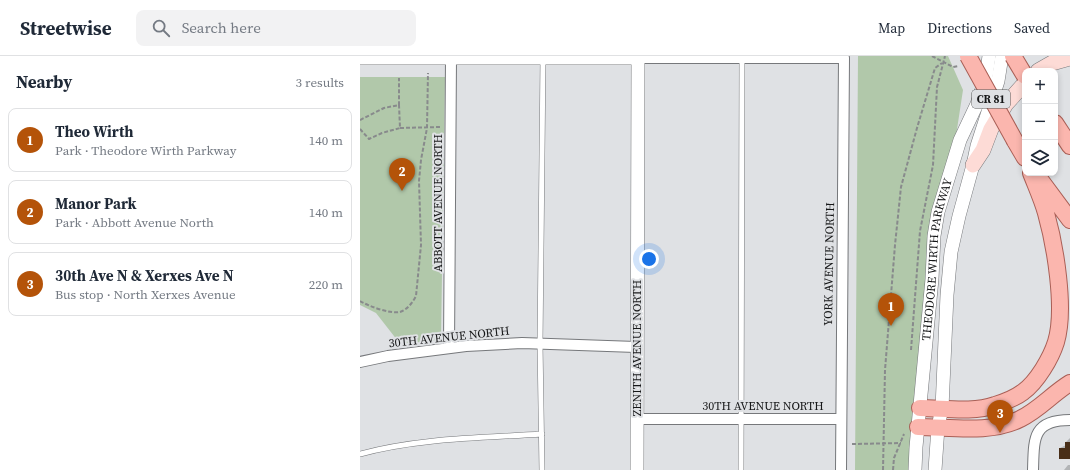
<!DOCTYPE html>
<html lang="en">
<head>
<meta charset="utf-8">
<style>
  body { margin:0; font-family:"Source Serif 4",serif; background:#f2f2f3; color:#1f2937 }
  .controls { position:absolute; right:12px; top:12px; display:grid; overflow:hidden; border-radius:8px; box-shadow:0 2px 6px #0003 }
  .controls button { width:36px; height:36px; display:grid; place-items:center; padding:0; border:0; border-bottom:1px solid #e0e1e3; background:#fff; color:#1f2937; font:20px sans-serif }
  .you { position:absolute; left:289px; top:203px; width:14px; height:14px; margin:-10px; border:3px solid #fff; border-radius:50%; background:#1a73e8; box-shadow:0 0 0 6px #1a73e833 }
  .badge { display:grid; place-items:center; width:26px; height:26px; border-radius:50%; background:#b45309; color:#fff; font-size:13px; font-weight:700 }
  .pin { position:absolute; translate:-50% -33px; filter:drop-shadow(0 1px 2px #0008) }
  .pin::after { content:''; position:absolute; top:21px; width:14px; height:12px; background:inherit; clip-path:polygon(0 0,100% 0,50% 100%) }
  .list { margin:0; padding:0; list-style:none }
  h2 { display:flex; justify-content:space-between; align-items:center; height:52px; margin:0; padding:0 16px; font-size:17px }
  h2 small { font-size:13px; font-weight:400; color:#747a83 }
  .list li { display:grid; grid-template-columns:26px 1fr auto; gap:12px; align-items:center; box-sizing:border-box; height:64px; margin:0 8px 8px; padding:0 8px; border:1px solid #e0e1e3; border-radius:8px }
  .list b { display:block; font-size:15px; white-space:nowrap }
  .list p { margin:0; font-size:13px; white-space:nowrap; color:#747a83 }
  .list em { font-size:13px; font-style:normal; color:#747a83 }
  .icon { flex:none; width:22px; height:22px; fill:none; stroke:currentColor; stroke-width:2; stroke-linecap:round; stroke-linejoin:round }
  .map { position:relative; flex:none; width:710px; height:414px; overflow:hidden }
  header { display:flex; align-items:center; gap:24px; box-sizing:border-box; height:56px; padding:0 20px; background:#fff; border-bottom:1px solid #e0e1e3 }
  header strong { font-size:19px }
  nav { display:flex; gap:22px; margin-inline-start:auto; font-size:14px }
  .search { width:280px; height:36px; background:#f2f2f3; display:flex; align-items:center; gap:10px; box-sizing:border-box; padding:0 14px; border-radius:8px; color:#747a83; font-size:15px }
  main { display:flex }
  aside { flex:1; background:#fff }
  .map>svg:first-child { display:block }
  .green { fill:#b1c8aa }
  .shadow { fill:#0003 }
  .building { fill:#482e18 }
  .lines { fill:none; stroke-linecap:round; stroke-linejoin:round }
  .service-casing { stroke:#76787b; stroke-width:6 }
  .minor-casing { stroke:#76787b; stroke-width:12 }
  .tertiary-casing { stroke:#76787b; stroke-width:14 }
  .secondary-casing { stroke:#76787b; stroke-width:16 }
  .primary-casing { stroke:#a95f56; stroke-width:18 }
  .path { stroke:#888a8c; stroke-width:2; stroke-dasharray:4 2; stroke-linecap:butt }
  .service { stroke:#fff; stroke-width:5 }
  .minor { stroke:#fff; stroke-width:10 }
  .tertiary { stroke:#fff; stroke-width:13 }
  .secondary { stroke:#fddbd6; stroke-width:15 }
  .primary { stroke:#fbb6ae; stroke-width:16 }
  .primary-bridge-casing { stroke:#a95f56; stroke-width:18; stroke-linecap:butt }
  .primary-bridge { stroke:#fbb6ae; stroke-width:16 }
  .labels { text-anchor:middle; stroke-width:4; stroke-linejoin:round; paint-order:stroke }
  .shield { fill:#dfe1e4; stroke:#525455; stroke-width:1 }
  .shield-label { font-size:11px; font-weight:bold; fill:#161718 }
  .street-label { font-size:12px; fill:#161718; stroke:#dfe1e4 }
</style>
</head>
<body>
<header>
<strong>Streetwise</strong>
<div class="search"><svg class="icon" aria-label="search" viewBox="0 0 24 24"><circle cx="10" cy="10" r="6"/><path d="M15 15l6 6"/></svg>Search here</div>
<nav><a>Map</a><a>Directions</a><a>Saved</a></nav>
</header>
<main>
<aside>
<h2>Nearby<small>3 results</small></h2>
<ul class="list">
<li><span class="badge">1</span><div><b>Theo Wirth</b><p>Park · Theodore Wirth Parkway</p></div><em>140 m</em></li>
<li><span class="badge">2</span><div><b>Manor Park</b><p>Park · Abbott Avenue North</p></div><em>140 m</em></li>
<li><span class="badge">3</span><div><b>30th Ave N &amp; Xerxes Ave N</b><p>Bus stop · North Xerxes Avenue</p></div><em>220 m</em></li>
</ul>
</aside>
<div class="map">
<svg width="710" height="414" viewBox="0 0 710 414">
  <rect width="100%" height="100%" fill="#dfe1e4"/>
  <!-- green -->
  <path class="green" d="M498 0H588L603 34 550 381 553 414H495Z
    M0 21H85L81 284 41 289 16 257 0 249Z"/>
  <!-- shadow -->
  <path class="shadow" d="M710 382V402L700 392 706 389V386Z
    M708 409H710V414H704Z"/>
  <!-- building -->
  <path class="building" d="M705 386H710V403H699V392H705Z"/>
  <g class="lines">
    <!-- service casing -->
    <g class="service-casing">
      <path id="service" d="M0 398C59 382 121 382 182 378
        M182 414 180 288 183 3
        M381 414 382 2"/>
    </g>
    <!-- minor casing -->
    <g class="minor-casing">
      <path id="minor" d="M278 2H484L481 414
        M89 292 91 2
        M0 306 28 300 106 290 162 287 276 291
        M277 363H480
        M673 414C674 383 672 364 710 364"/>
    </g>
    <!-- tertiary casing -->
    <g class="tertiary-casing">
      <g id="tertiary">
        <path d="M0 2H278L277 414"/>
        <path id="s1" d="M555 414 556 391 572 223 574 180 578 156 600 84 617 48 626 21 629 0"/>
        <path d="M575 414 578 371 582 352 587 239 591 196 599 160 613 109 617 90 638 25 642 0"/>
      </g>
    </g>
    <!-- secondary casing -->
    <g class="secondary-casing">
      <path id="secondary" d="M678 15 692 7 710 2
        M613 109 623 94 631 73 646 48 665 27"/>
    </g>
    <!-- primary casing -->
    <g class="primary-casing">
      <path id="primary" d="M695 67 710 90
        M655 85 665 102
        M679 122 710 164
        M560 352C583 352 613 357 635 349 645 346 655 342 663 336 677 326 691 302 696 286 706 253 695 189 686 157 682 143 676 130 671 117
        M558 371C590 371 631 378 660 363 679 354 692 338 710 327"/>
    </g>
    <!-- path -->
    <path class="path" d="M572 0 593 11 598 10
      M0 64 24 52 39 49V22
      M40 72 80 71
      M0 73 9 83 22 77 40 72 39 49
      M0 245C8 250 30 258 40 256 47 254 53 246 56 240L61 189 59 125 61 104 67 72 68 17
      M551 294 560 175 573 109 577 31 585 0
      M492 388 541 387
      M523 414 525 314 535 189 541 131 557 72 575 12 582 7
      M533 414 534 402 544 378"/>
    <!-- service -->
    <use href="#service" class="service"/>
    <!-- minor -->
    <use href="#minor" class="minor"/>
    <!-- tertiary -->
    <use href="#tertiary" class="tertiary"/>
    <!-- secondary -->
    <use href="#secondary" class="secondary"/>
    <!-- primary -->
    <use href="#primary" class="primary"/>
    <!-- primary-bridge casing -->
    <g class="primary-bridge-casing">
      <path id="primary-bridge" d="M608 0 655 85
        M653 0 665 20"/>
    </g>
    <!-- primary-bridge -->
    <use href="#primary-bridge" class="primary-bridge"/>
  </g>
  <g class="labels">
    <!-- shield labels -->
    <rect class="shield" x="612" y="34" width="38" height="18" rx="3"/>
    <g class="shield-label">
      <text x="631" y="47">CR 81</text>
    </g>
    <!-- street labels -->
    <g class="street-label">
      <text transform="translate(78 147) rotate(-90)" y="4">ABBOTT AVENUE NORTH</text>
      <text dy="4" stroke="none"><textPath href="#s1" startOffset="212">THEODORE WIRTH PARKWAY</textPath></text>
      <text transform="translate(469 208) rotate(-89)" y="4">YORK AVENUE NORTH</text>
      <text transform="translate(89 281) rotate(-6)" y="4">30TH AVENUE NORTH</text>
      <text transform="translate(277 292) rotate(-90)" y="4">ZENITH AVENUE NORTH</text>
      <text x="403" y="354">30TH AVENUE NORTH</text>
    </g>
  </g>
</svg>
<div class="controls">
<button>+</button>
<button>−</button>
<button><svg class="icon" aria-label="layers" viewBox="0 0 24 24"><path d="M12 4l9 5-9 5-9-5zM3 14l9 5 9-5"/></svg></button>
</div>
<div class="you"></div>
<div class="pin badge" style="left:531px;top:270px">1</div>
<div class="pin badge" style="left:42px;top:135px">2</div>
<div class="pin badge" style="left:640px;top:377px">3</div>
</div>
</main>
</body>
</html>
